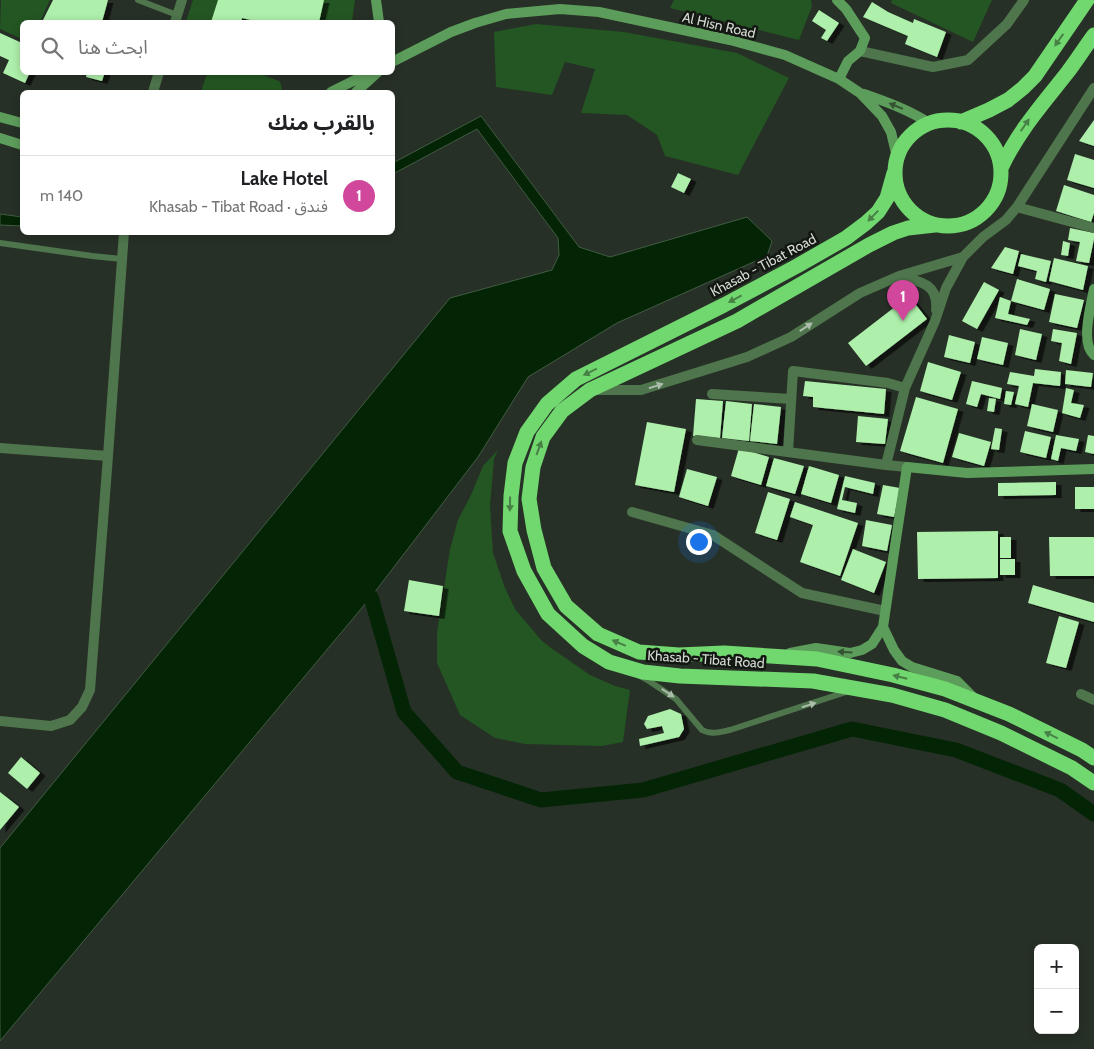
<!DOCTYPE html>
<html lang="ar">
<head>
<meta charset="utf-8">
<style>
  body { margin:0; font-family:Cabin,"Noto Sans Arabic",sans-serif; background:#f6f6f6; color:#202124; direction:rtl }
  .controls { position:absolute; right:15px; bottom:15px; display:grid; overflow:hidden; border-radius:8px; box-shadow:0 2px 8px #0003 }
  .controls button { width:45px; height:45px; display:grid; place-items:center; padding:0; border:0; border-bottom:1px solid #e0e0e0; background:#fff; color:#202124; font:25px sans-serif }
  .you { position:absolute; left:698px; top:541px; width:18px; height:18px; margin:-12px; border:4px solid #fff; border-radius:50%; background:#1a73e8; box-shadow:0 0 0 8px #1a73e833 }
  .badge { display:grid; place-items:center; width:32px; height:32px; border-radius:50%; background:#7d5184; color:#fff; font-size:16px; font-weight:700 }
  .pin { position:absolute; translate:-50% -41px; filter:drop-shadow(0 1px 2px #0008) }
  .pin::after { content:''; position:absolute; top:26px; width:18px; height:15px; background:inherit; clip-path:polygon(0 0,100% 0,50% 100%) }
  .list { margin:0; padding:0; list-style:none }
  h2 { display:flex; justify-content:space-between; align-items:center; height:65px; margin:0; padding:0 20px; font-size:21px }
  h2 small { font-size:16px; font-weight:400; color:#757577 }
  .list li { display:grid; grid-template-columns:32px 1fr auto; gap:15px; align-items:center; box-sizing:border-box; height:80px; padding:0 20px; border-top:1px solid #e0e0e0 }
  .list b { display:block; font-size:19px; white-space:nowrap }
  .list p { margin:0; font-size:16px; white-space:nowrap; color:#757577 }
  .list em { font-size:16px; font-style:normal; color:#757577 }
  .icon { flex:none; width:28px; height:28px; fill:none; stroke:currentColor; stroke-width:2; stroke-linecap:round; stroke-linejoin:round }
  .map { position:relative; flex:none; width:1094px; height:1049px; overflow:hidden; direction:ltr }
  .search { position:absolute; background:#fff; box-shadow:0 2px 8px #0003; left:20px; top:20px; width:375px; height:55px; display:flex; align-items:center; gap:12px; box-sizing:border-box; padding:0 18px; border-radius:8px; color:#757577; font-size:19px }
  .panel { position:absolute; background:#fff; box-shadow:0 2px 8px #0003; left:20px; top:90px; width:375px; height:145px; border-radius:8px; direction:rtl }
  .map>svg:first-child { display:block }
  .green { fill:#235622 }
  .water { fill:#042505; stroke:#425b43 }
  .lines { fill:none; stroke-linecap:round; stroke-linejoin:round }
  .canal { stroke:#042505; stroke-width:15 }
  .building { fill:#aeefab; filter:url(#shadow) }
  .lane { stroke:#4e754c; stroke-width:6 }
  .street { stroke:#4e754c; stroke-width:10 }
  .secondary { stroke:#5d9d5b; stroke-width:10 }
  .highway { stroke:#71d86f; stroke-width:15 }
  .oneway { fill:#478145 }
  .oneway2 { fill:#345333 }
  .oneway3 { fill:#acbcaa }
  .labels { text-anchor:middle; stroke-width:5; stroke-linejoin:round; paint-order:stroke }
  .street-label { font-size:14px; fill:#d4dad3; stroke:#131712 }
</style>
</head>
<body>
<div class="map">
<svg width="1094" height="1049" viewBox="0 0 1094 1049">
  <defs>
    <filter id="shadow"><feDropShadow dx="5.5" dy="3" stdDeviation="0" flood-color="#0009"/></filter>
  </defs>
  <rect width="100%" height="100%" fill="#273026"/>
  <!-- green -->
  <path class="green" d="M1 0H50L40 22H22V39L0 29Z
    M193 0H355L352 22H191L186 21Z
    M674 0H811L812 6 799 40 670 8Z
    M892 0H992L973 42 891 3Z
    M536 24 624 32 737 53 789 78 738 175 665 156 657 135 627 115 581 113 595 69 565 62 552 95 496 87 494 32Z
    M207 73H258L279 81 281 84 282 91 276 92H201Z
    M498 450 494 459 490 506 493 553 505 588 515 609 541 640 551 648 590 675 615 686 630 690 623 742 602 746 525 744 495 738 460 715 437 663V633L450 549 458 520 471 495 483 466Z"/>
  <!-- water -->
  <path class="water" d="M481 116 579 247 610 257 747 217 772 241 767 256 617 323 528 377 478 457 371 597 0 1041V848L450 298 552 270 559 255 558 238 477 129 393 174V163Z
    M0 214 22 217V226L0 225Z"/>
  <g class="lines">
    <!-- canal -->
    <path class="canal" d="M371 597 404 712 457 772 541 800 643 790 852 729 956 750 1060 790 1094 814"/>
  </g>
  <!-- building -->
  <path class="building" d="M53 0H108L102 22H42Z
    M218 0H324L319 22H259L242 18 241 22H211Z
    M872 2 888 12 913 23 914 19 946 32 937 57 905 44 908 36 863 17Z
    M819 10 839 23 827 41 821 38 826 30 812 21Z
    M0 33 22 43V72H30L25 83 3 73 9 60 0 56Z
    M87 72H105L102 81 86 77Z
    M1094 120V146L1079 141Z
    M1075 154 1094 160V188L1067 180Z
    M678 173 691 179 684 193 671 187Z
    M1064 185 1094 195V213L1091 222 1056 211Z
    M1070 228 1094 233V239L1089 263 1076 261 1080 242 1068 240Z
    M1063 241 1070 243 1068 256 1061 255Z
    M1005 247 1019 251 1013 274 991 268Z
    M1021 254 1051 261 1046 282 1035 279 1037 271 1018 266Z
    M1054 258 1088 266 1083 290 1049 281Z
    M1017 279 1050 289 1044 310 1011 301Z
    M984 282 999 290 977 329 962 321Z
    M1055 294 1084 300 1077 328 1049 322Z
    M909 296 927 319 866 366 848 343Z
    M1000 297 1011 301 1008 314 1030 319 1027 325 995 318Z
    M1020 329 1042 334 1036 360 1015 355Z
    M1053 329 1077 333 1071 364 1059 361 1062 343 1051 341Z
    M949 335 975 342 970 363 944 357Z
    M982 337 1008 343 1003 365 977 359Z
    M928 362 961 372 952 400 920 391Z
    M1035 369 1061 372 1060 386 1033 383 1028 407 1015 404 1019 386 1007 384 1010 372 1034 376Z
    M1066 370 1093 373 1091 387 1065 384Z
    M805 381 886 389 884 414 813 407V397L803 396Z
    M972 381 1002 388 1000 399 981 394 977 407 966 404Z
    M1066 388 1074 390 1071 403 1084 405 1080 418 1062 413Z
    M1006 391 1014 392 1011 405 1004 404Z
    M916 397 958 409 943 463 900 451Z
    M989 398 996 399 994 412 987 411Z
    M696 399 723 401 720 438 693 436Z
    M726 401 752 404 749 441 722 438Z
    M754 404 781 407 777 444 750 441Z
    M1032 404 1058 410 1053 432 1027 426Z
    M858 416 888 419 885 444 856 442Z
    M647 422 686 429 674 492 635 485Z
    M995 428 1002 429 999 450 991 449Z
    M1025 431 1051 437 1046 458 1020 452Z
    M959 433 991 442 984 466 952 457Z
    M1056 435 1079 439 1076 451 1061 448 1058 461 1051 459Z
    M1088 435 1094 436V454L1085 452Z
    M739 448 769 457 761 485 731 476Z
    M774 458 804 466 795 494 766 486Z
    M809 466 839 475 831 503 801 494Z
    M687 469 717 477 708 506 679 497Z
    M845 476 875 483 873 494 845 487 842 500 857 503 855 513 837 509Z
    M1056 482V495L998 496V483Z
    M883 485 900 488 894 517 877 514Z
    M1075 487H1094V509H1075Z
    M768 492 790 499 777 540 755 533Z
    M795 502 858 523 840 576 800 562 813 525 790 517Z
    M866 520 892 525 887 551 862 546Z
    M998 531V578L918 579 917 532Z
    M1000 537H1011V558H1000Z
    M1049 537H1094V576H1050Z
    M853 549 886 562 874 593 841 580Z
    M1000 559H1015V575H1000Z
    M409 580 443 586 439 616 404 611Z
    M1033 585 1094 603V622L1028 603Z
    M1059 616 1079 622 1066 668 1046 663Z
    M670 709 681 714 684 729 679 737 640 746 639 739 664 733 662 726 647 729 644 724 648 716Z
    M21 757 40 773 27 789 8 773Z
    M0 792 19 807 0 830Z"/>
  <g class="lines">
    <!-- lane -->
    <path class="lane" d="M138 0 177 15
      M0 243 92 256 122 259
      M640 676 649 681 676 699 702 730C711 735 720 732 730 730L849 691"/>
    <!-- street -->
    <path class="street" d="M175 22 182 0
      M860 51 933 67 968 60 1007 24 1024 0
      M153 92 159 72
      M1017 207 1094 228
      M899 276C920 281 939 284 936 310
      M595 390H641L747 357 791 337 860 293 899 276 963 257
      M712 394 791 399
      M697 440 886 465
      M0 448 108 456
      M788 452 793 371 888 383 905 388
      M907 467 886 465 905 388 935 321 946 288 963 257 983 237 1006 220 1017 207 1094 88
      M632 512 713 535 802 593 885 611
      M1081 694 1094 700
      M0 721 51 726 70 720 82 707 90 690 108 456 124 232"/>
    <!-- secondary -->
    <path class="secondary" d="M376 0 379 22
      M837 0 846 9 865 38 860 51 848 61 839 79
      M392 62 451 32 475 23 506 14 560 9 599 12 730 40 785 55 839 79 860 93 882 116 891 132 897 157
      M331 92 371 72
      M356 92 378 72
      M864 94C887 102 909 110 929 123
      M0 117 22 123
      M0 138 22 145
      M1094 289C1091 305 1080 343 1094 355
      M883 627 894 650 902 661 912 667 957 681 973 697
      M790 653 816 648 850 653 862 650 872 644 883 627 896 539 907 467 967 473 1094 469"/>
    <!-- highway -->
    <path class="highway" d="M895 173a53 53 0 1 1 106 0a53 53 0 1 1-106 0Z
      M961 122 989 110 1008 100 1023 88 1035 76 1087 0
      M1001 168C1019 130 1042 105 1067 73 1077 60 1085 47 1094 35
      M894 173 887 198 878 212 866 223 846 238 797 266 724 305 576 379 547 404 527 432 515 463 511 496 510 531 524 571 548 614 583 646 609 662 643 672 680 676 813 681 892 695 945 710 1001 733 1072 768 1094 783
      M935 225 908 228 893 233 869 245 737 321 590 390 562 411 543 437 533 467 529 499 534 530 544 568 566 606 598 634 639 652 679 655 724 653 817 659 893 675 945 689 1009 714 1082 750 1094 758"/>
  </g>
  <!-- one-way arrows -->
  <defs><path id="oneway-solid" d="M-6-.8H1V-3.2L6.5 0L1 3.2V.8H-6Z" transform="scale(1.25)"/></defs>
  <g class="oneway">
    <use href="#oneway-solid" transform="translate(1059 40) rotate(125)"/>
    <use href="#oneway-solid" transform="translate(1025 125) rotate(-55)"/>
    <use href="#oneway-solid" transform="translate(873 216) rotate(134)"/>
    <use href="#oneway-solid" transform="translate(735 299) rotate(152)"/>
    <use href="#oneway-solid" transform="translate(590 372) rotate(154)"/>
    <use href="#oneway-solid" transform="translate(539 448) rotate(-70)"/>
    <use href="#oneway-solid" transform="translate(510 504) rotate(91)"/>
    <use href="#oneway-solid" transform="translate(619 643) rotate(-157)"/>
    <use href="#oneway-solid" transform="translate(900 677) rotate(-166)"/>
    <use href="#oneway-solid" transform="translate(1051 735) rotate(-154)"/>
  </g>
  <g class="oneway2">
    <use href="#oneway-solid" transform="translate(896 106) rotate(-158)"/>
    <use href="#oneway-solid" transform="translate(845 652) rotate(-176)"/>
  </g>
  <g class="oneway3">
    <use href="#oneway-solid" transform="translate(806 327) rotate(-33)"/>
    <use href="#oneway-solid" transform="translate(656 386) rotate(-17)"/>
    <use href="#oneway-solid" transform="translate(668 693) rotate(33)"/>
    <use href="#oneway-solid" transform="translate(809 705) rotate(-18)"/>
  </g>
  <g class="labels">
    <!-- street labels -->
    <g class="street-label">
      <text transform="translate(719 25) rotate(13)" y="5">Al Hisn Road</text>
      <text transform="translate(763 265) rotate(-28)" y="5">Khasab - Tibat Road</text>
      <text transform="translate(706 659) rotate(4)" y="5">Khasab - Tibat Road</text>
    </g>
  </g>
</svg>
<div class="controls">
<button>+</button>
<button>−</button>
</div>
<div class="you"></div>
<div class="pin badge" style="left:903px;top:321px;background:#d1479c">1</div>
<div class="search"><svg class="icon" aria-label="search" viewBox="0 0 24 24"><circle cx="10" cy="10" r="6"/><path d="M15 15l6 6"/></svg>ابحث هنا</div>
<section class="panel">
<h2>بالقرب منك<small></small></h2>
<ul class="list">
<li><span class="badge" style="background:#d1479c">1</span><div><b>Lake Hotel</b><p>فندق · Khasab - Tibat Road</p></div><em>140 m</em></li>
</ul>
</section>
</div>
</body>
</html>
